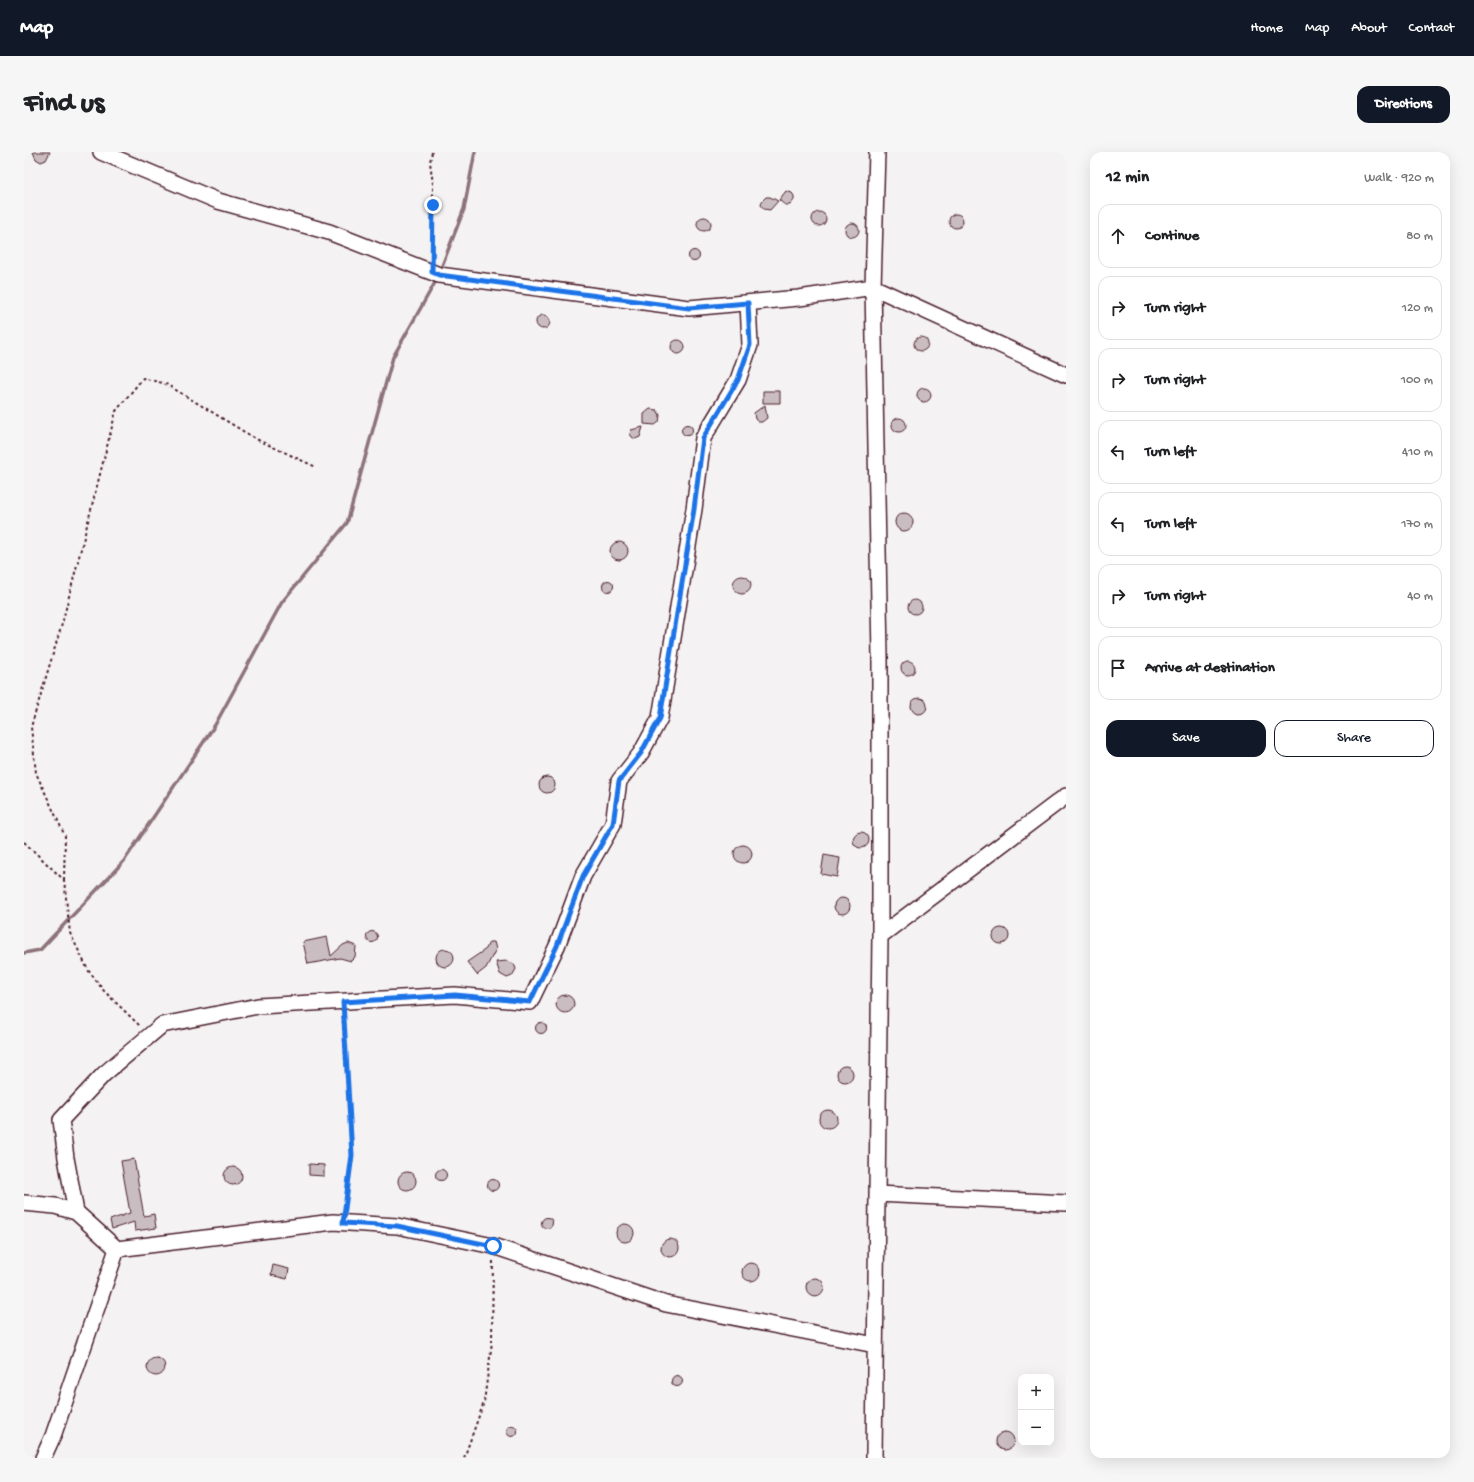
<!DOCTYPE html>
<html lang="en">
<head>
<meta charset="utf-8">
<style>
  body { margin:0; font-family:"Gochi Hand",sans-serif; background:#f6f6f6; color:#202124 }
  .controls { position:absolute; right:12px; bottom:12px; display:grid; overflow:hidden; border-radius:8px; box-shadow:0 4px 16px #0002 }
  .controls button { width:36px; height:36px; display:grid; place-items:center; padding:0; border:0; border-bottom:1px solid #e0e0e0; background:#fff; color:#202124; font:20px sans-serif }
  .stop { position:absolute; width:12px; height:12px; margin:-9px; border:3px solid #1a73e8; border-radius:50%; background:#fff }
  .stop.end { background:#1a73e8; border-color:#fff; box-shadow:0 1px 4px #0008 }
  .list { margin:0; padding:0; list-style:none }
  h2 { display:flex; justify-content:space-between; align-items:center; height:52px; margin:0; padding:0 16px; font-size:17px }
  h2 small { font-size:13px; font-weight:400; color:#757577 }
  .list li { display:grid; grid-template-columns:26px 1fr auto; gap:12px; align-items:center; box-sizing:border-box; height:64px; margin:0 8px 8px; padding:0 8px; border:1px solid #e0e0e0; border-radius:12px }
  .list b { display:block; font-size:15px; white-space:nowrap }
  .list em { font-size:13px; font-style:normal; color:#757577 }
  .actions { display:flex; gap:8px; padding:12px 16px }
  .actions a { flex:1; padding:9px 0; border:1px solid #111827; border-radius:12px; text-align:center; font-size:14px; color:#111827 }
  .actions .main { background:#111827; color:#fff }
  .icon { flex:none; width:22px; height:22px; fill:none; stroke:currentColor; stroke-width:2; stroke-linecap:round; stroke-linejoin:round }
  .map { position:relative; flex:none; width:1042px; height:1306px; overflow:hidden; border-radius:12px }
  header { display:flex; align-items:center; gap:24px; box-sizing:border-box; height:56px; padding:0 20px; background:#111827; color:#fff }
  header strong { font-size:19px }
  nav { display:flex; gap:22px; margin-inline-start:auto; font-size:14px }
  .intro { display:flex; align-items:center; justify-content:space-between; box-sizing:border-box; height:96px; padding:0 24px }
  h1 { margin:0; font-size:28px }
  .button { padding:10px 18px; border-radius:12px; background:#111827; color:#fff; font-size:14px; font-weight:700 }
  main { display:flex; gap:24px; padding:0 24px }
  aside { flex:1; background:#fff; border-radius:12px; box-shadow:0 4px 16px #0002 }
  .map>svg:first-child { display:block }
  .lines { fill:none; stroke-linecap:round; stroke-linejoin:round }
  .stream { stroke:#8d727a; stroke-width:3.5 }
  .building { fill:#cabdc1; stroke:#4a1f2b }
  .minor-casing { stroke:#4a1f2b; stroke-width:18 }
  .path { stroke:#4a1f2b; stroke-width:2; stroke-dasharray:3 3; stroke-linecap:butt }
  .minor { stroke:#fff; stroke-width:15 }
  .route { stroke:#1a73e8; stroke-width:5 }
</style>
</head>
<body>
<header>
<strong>Map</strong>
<nav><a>Home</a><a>Map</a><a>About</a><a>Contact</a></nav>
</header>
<div class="intro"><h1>Find us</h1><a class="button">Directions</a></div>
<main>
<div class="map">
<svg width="1042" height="1306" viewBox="0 0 1042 1306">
  <rect width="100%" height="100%" fill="#f4f2f2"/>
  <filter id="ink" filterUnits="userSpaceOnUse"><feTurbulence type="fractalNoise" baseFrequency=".025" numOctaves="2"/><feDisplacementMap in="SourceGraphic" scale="8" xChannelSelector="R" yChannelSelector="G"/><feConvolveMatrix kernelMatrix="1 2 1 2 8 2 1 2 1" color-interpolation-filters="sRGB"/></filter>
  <g filter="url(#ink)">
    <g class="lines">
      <!-- stream -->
      <path class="stream" d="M416 119 440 57 451 0
        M0 801 16 798 100 709 191 573 258 450 323 371 369 205 413 127"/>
    </g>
    <!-- building -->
    <path class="building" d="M9 0H26L22 8 17 10 12 7Z
      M762 39 768 41 770 44V48L766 53H761L755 48Z
      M742 45H746L754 49 746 58 740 57 737 53 738 49Z
      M788 67a7 7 0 1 1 14 0a7 7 0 1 1-14 0Z
      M925 69a7 7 0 1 1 14 0a7 7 0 1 1-14 0Z
      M673 72a7 7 0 1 1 14 0a7 7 0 1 1-14 0Z
      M821 78a7 7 0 1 1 14 0a7 7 0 1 1-14 0Z
      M664.5 104a5.5 5.5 0 1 1 11 0a5.5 5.5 0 1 1-11 0Z
      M512 170a7 7 0 1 1 14 0a7 7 0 1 1-14 0Z
      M890 192a7 7 0 1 1 14 0a7 7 0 1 1-14 0Z
      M647 195a7 7 0 1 1 14 0a7 7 0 1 1-14 0Z
      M893 243a7 7 0 1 1 14 0a7 7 0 1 1-14 0Z
      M739 239H756V251H739Z
      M741 253 743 266 738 270H734L731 267 730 261Z
      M626 257 633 258 636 263 635 270 631 273 620 272V262Z
      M868 273a7 7 0 1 1 14 0a7 7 0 1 1-14 0Z
      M657.5 278a5.5 5.5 0 1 1 11 0a5.5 5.5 0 1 1-11 0Z
      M619 275 616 285 611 287 608 285 606 282 607 278Z
      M871 370a9 9 0 1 1 18 0a9 9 0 1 1-18 0Z
      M586 399a9 9 0 1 1 18 0a9 9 0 1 1-18 0Z
      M709 433a9 9 0 1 1 18 0a9 9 0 1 1-18 0Z
      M578.5 434a5.5 5.5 0 1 1 11 0a5.5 5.5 0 1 1-11 0Z
      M884 455a7 7 0 1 1 14 0a7 7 0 1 1-14 0Z
      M877 516a7 7 0 1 1 14 0a7 7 0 1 1-14 0Z
      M887 554a8 8 0 1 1 16 0a8 8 0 1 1-16 0Z
      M515 633a8 8 0 1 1 16 0a8 8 0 1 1-16 0Z
      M829 688a8 8 0 1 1 16 0a8 8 0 1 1-16 0Z
      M710 702a9 9 0 1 1 18 0a9 9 0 1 1-18 0Z
      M800 703 816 706 813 725 797 722Z
      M810 754a8 8 0 1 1 16 0a8 8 0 1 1-16 0Z
      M969 784a8 8 0 1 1 16 0a8 8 0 1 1-16 0Z
      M342.5 785a5.5 5.5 0 1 1 11 0a5.5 5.5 0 1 1-11 0Z
      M303 785 307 804 319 793 324 791 332 794 331 805 327 809 316 806 284 812 279 790Z
      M465 790H470L472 797 462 816 453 823 443 810 462 797Z
      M412 806a9 9 0 1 1 18 0a9 9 0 1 1-18 0Z
      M483 809 490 812 492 817 488 824 483 826 476 822 472 810Z
      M532 852a9 9 0 1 1 18 0a9 9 0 1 1-18 0Z
      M511.5 876a5.5 5.5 0 1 1 11 0a5.5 5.5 0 1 1-11 0Z
      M813 922a8 8 0 1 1 16 0a8 8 0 1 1-16 0Z
      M795 967a9 9 0 1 1 18 0a9 9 0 1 1-18 0Z
      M110 1007 120 1064 130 1062 132 1076 111 1079 110 1070 88 1077 86 1068 106 1061 97 1009Z
      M285 1012 300 1013V1024L285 1023Z
      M200 1024a9 9 0 1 1 18 0a9 9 0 1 1-18 0Z
      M411.5 1023a5.5 5.5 0 1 1 11 0a5.5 5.5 0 1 1-11 0Z
      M374 1029a9 9 0 1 1 18 0a9 9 0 1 1-18 0Z
      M463.5 1033a5.5 5.5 0 1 1 11 0a5.5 5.5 0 1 1-11 0Z
      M517.5 1071a5.5 5.5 0 1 1 11 0a5.5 5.5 0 1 1-11 0Z
      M592 1081a9 9 0 1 1 18 0a9 9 0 1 1-18 0Z
      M637 1096a9 9 0 1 1 18 0a9 9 0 1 1-18 0Z
      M718 1120a9 9 0 1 1 18 0a9 9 0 1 1-18 0Z
      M249 1113 265 1117 263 1127 247 1123Z
      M782 1135a9 9 0 1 1 18 0a9 9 0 1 1-18 0Z
      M123 1215a9 9 0 1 1 18 0a9 9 0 1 1-18 0Z
      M647.5 1229a5.5 5.5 0 1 1 11 0a5.5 5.5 0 1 1-11 0Z
      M482.5 1279a5.5 5.5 0 1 1 11 0a5.5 5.5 0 1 1-11 0Z
      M972 1289a9 9 0 1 1 18 0a9 9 0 1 1-18 0Z"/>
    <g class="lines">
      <!-- minor casing -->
      <g class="minor-casing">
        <path id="minor" d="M77 0 194 49 305 80 415 123 665 156 775 146 849 135 1042 223
          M856 784 1042 644
          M853 1042 1042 1051
          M0 1051 31 1054 52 1060 93 1097 309 1070 373 1074 469 1094 642 1152 851 1193
          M52 1060 42 1006 37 968 80 922 138 873 234 854 431 843 506 850 533 794 559 724 589 672 595 629 617 601 636 566 670 357 679 286 714 228 726 193 724 151
          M19 1306 29 1284 93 1097
          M850 1306 856 784V504L849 135 853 0"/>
      </g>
      <!-- path -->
      <path class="path" d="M408 0 406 10 409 32 408 107
        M0 690 40 728 46 781 64 818 80 839 116 874
        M40 728 41 684 12 621 7 575 38 472 92 259 119 226 142 232 232 287 292 315
        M319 863 328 1003 321 1058
        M440 1306 460 1250 468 1190 469 1107"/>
      <!-- minor -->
      <use href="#minor" class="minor"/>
    </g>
  </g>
  <g class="lines" filter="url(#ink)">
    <!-- route -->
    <path class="route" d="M409 53 408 120 415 123 665 156 724 151 726 193 714 228 679 286 670 357 636 566 617 601 595 629 589 672 559 724 533 794 506 850 431 843 319 850 328 1003 319 1071 373 1074 469 1094"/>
  </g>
</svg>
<div class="controls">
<button>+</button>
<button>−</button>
</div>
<div class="stop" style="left:469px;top:1094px"></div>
<div class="stop end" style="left:409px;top:53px"></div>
</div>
<aside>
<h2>12 min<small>Walk · 920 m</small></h2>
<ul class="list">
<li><svg class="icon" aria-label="ahead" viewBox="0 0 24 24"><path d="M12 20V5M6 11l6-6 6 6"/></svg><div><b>Continue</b></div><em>80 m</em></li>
<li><svg class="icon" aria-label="right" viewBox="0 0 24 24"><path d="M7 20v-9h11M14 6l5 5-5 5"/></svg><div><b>Turn right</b></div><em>120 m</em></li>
<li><svg class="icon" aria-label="right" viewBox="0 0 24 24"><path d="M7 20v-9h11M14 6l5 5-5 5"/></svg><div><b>Turn right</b></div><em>100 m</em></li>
<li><svg class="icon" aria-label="left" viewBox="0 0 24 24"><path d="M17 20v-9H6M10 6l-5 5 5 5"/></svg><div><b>Turn left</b></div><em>410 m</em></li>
<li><svg class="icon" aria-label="left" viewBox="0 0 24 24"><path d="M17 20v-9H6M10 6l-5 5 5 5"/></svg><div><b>Turn left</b></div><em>170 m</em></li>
<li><svg class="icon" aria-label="right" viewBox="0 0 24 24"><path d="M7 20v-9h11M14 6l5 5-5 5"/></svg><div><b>Turn right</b></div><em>40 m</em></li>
<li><svg class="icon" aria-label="arrive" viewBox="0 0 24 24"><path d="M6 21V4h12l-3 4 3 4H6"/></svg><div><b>Arrive at destination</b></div></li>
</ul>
<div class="actions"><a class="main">Save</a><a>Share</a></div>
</aside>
</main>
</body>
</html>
